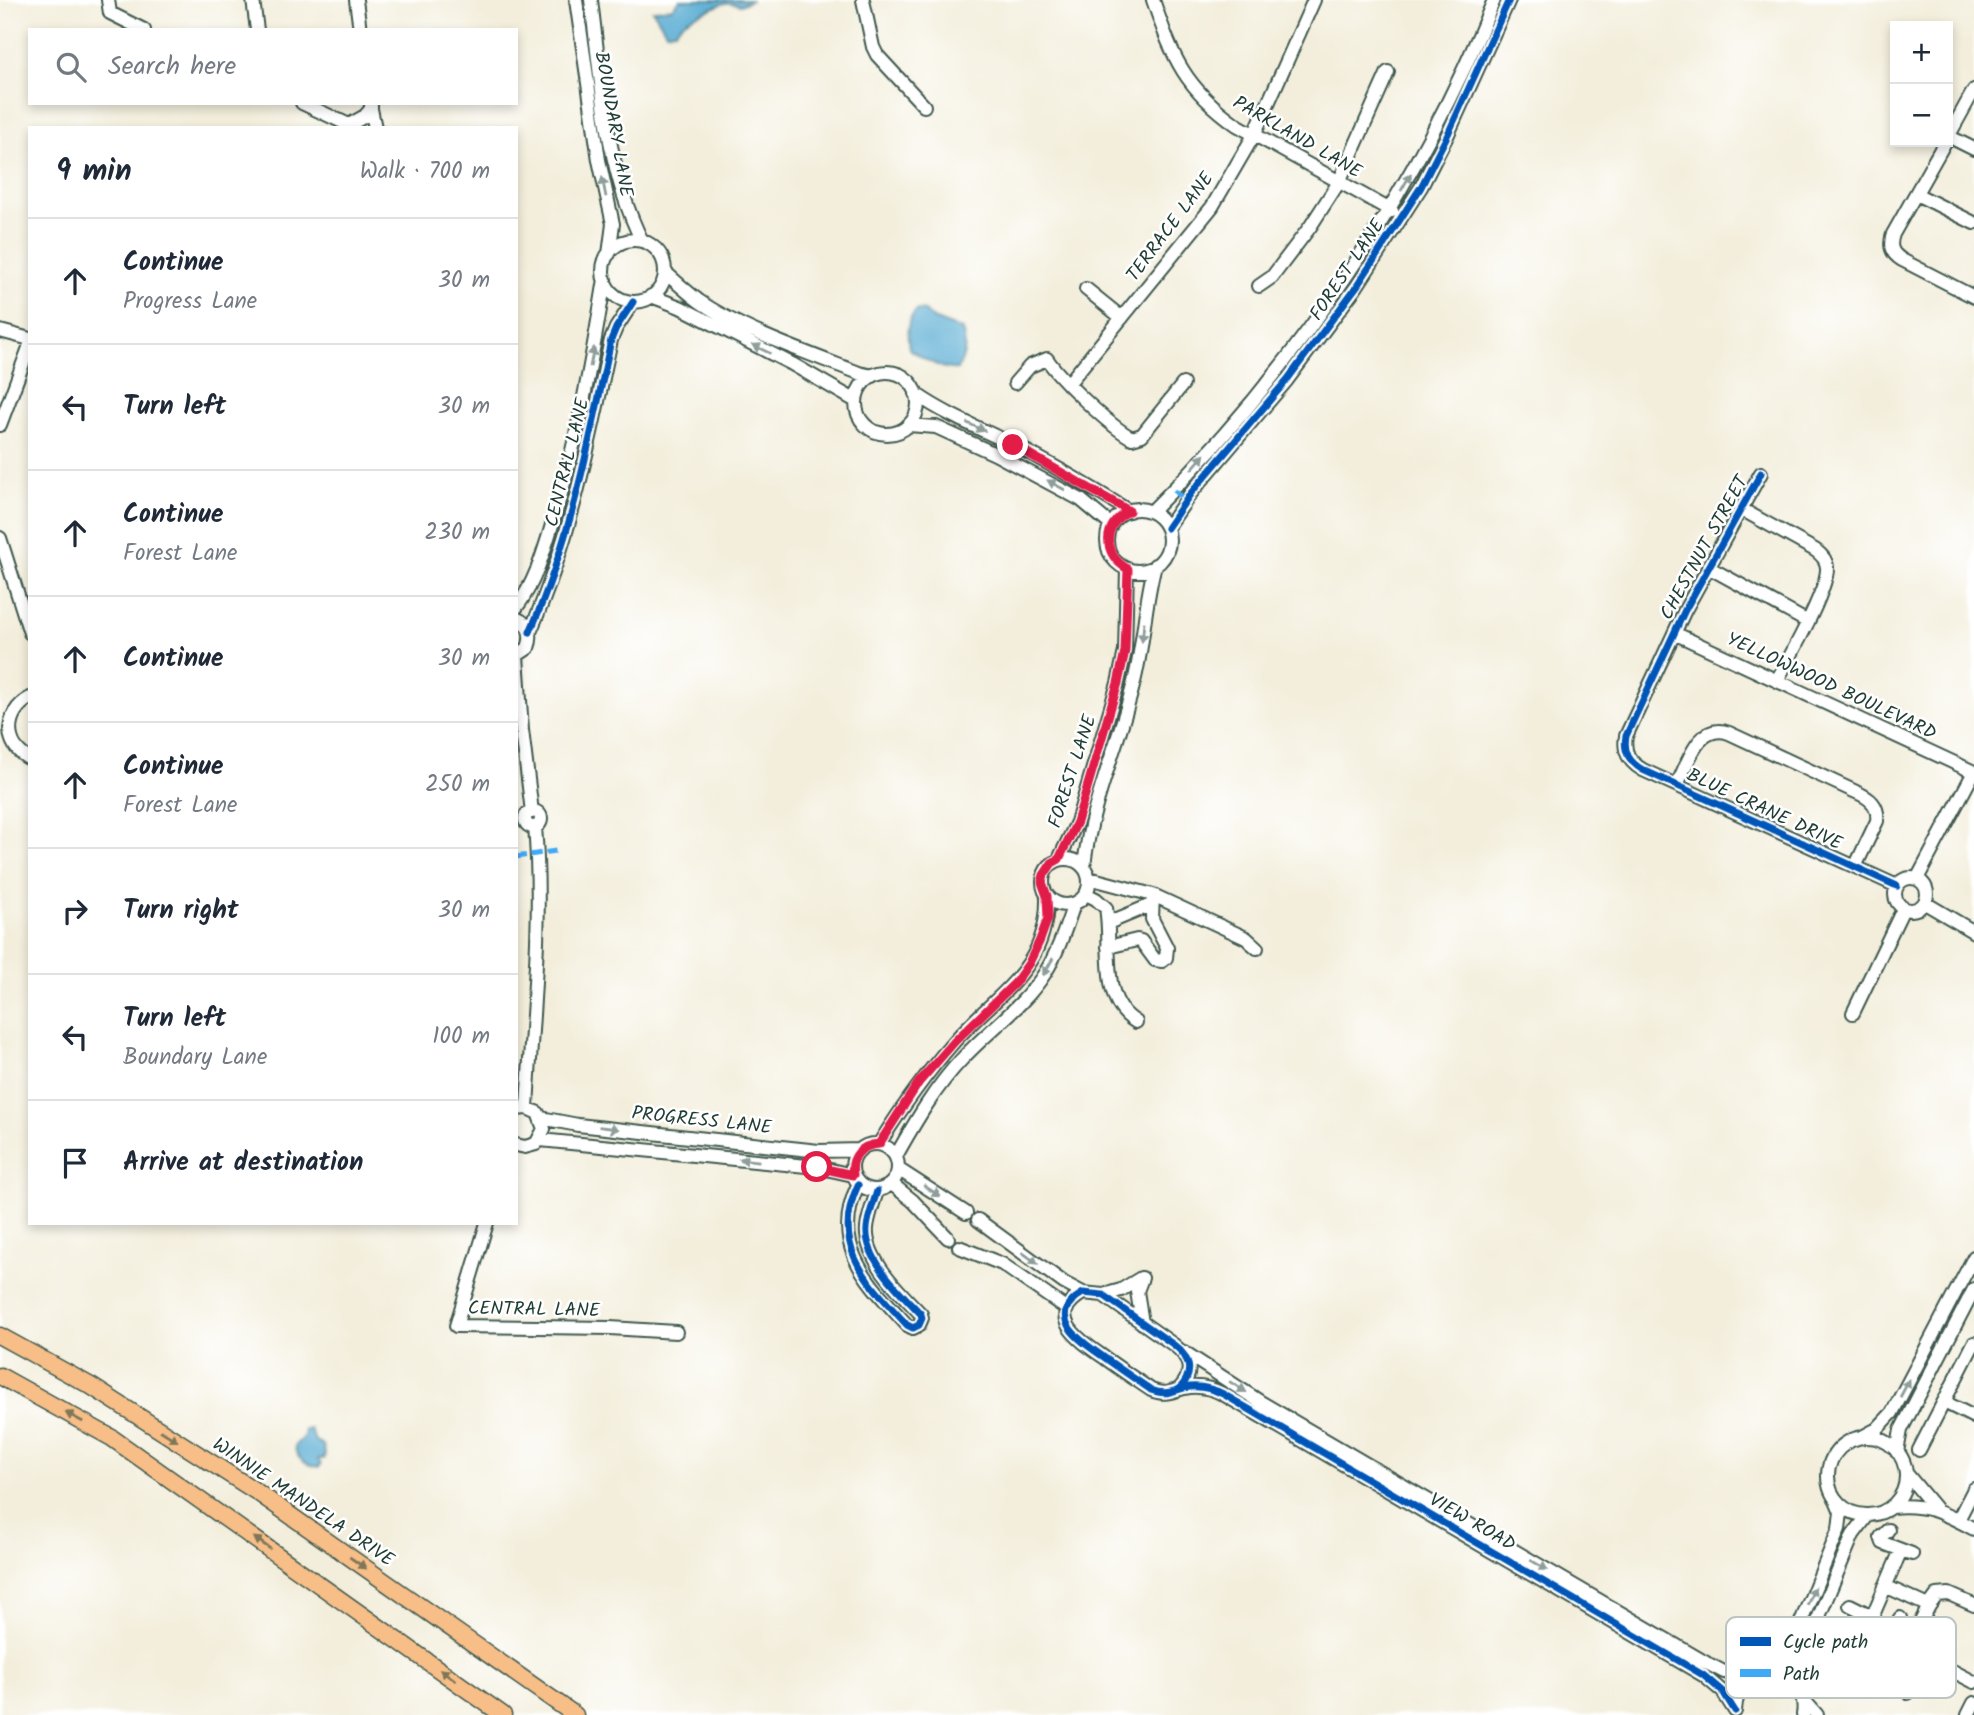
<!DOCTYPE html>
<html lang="en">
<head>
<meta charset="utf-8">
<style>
  body { margin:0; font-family:Kalam,sans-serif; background:#f6f6f7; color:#1f2937 }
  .controls { position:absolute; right:21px; top:21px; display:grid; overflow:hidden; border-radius:0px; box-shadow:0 4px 10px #0003 }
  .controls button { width:63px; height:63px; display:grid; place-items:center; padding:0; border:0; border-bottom:2px solid #e0e1e3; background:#fff; color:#1f2937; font:35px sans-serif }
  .stop { position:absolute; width:21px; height:21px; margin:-16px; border:5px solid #e11d48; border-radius:50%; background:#fff }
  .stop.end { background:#e11d48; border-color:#fff; box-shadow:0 2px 7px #0008 }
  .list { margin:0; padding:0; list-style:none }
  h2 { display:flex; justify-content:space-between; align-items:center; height:91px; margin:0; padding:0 28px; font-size:30px }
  h2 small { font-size:23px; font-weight:400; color:#747a83 }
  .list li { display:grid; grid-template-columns:46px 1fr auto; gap:21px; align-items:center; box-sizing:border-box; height:126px; padding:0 28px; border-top:2px solid #e0e1e3 }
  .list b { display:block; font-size:26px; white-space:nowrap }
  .list p { margin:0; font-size:23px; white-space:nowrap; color:#747a83 }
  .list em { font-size:23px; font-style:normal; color:#747a83 }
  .icon { flex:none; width:38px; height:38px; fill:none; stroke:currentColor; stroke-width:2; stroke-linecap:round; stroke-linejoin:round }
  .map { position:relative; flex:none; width:1974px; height:1715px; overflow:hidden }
  .search { position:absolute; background:#fff; box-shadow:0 4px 10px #0003; left:28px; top:28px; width:490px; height:77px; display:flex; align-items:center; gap:18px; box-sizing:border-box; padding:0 24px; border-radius:0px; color:#747a83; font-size:26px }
  .panel { position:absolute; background:#fff; box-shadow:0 4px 10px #0003; left:28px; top:126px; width:490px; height:1099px; border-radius:0px }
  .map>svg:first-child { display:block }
  .water { fill:#56abd2; stroke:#3a7483; stroke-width:2 }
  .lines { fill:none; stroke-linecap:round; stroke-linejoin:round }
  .minor-casing { stroke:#3f584d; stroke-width:16 }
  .major-casing { stroke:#3f584d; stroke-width:19 }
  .minor { stroke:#fff; stroke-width:12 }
  .major { stroke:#f7be87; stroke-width:16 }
  .quiet { stroke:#3fa9f5; stroke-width:5; stroke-dasharray:10 5; stroke-linecap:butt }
  .cycleway-casing { stroke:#fff; stroke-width:11 }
  .cycleway { stroke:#0057b8; stroke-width:7 }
  .oneway { fill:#8f9e9a }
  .oneway2 { fill:#807759 }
  .route { stroke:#e11d48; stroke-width:9 }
  .labels { text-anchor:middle; stroke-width:5; stroke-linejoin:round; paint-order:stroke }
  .street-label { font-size:19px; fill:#1f3d34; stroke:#fff }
  .key { fill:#fff; stroke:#bcc5c2; stroke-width:2 }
  .key-label { font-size:19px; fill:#1f3d34 }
</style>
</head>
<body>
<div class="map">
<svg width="1974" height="1715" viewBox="0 0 1974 1715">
  <rect width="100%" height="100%" fill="#fff"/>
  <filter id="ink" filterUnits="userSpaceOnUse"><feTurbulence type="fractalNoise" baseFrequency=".0143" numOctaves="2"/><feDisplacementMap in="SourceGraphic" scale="14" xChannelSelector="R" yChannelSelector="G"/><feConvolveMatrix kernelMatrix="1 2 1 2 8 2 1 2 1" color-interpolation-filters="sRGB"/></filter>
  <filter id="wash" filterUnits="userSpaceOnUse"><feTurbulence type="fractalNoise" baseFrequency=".00686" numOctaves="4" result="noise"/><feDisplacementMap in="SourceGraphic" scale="28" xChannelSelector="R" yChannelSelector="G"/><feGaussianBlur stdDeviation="1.57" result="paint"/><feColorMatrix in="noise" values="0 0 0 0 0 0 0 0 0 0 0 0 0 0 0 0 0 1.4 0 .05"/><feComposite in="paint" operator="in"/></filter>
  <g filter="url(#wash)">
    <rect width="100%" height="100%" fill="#f3eedb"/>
    <!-- water -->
    <path class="water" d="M680 0H752L740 5C724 0 721 5 708 10 693 17 687 16 675 31L666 32 653 10 672 8Z
      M917 310 925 311 933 319 962 330C967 344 966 356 957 369 941 371 922 357 909 349 907 334 905 321 917 310Z
      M310 1429 315 1441 323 1445 325 1453 324 1459H318L321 1465 319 1467C306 1465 295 1460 295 1445L304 1437 305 1430Z"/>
  </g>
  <g filter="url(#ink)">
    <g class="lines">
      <!-- minor casing -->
      <g class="minor-casing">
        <path id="minor" d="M108 0 110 13 144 30
          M253 0 257 30
          M356 0 360 30
          M576 0 599 160 613 224 609 254
          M591 0C601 79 606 169 642 241
          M863 0 873 47 877 55 924 106
          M1153 0C1173 59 1185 88 1237 125L1392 211
          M302 103 349 125 365 116 371 109V103
          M371 109 375 128
          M1948 136 1974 149
          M1948 137 1974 90
          M1945 142 1893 234C1889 246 1891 253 1902 260L1974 297
          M1916 194 1974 223
          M603 271a31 31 0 1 1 62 0a31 31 0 1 1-62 0Z
          M665 272C676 282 687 292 699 301 741 330 810 354 859 373L873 376
          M1259 286 1272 277 1310 227 1339 182 1388 72
          M1086 289 1122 318
          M651 296 680 307 792 364 856 401
          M0 331 30 339
          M856 403a31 31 0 1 1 62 0a31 31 0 1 1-62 0Z
          M1015 383 1030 366 1047 359C1060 379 1112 428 1132 438L1142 435 1183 384
          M1068 384 1212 207 1254 135 1314 0
          M916 394C946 415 979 428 1012 444 1052 464 1090 487 1129 511
          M0 425 30 345
          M908 425 936 427 995 454 1081 500 1111 525
          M1761 473 1685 610 1626 736C1623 752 1629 762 1643 770L1897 886
          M1741 509 1815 550C1822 555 1827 560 1827 568 1828 589 1789 659 1777 680
          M1107 540a31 31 0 1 1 62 0a31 31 0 1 1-62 0Z
          M1151 512C1297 368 1417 189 1494 0
          M1167 528 1191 493 1287 380 1357 286 1383 246 1421 187 1448 134 1509 0
          M0 538 30 633
          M1708 567 1808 622
          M516 608C537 580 545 547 555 515 578 437 592 359 605 279
          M516 618C530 624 533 635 528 648L516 656
          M530 632C571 539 590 439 611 340L616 328 633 302
          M1674 633 1974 772
          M517 656 522 730 532 812
          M30 698C4 712 3 746 30 759
          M1677 785C1688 763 1698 722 1729 733L1856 792C1870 798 1879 805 1877 821L1855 867
          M525 819a8 8 0 1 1 16 0a8 8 0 1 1-16 0Z
          M1043 882a23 23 0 1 1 46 0a23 23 0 1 1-46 0Z
          M1059 859 1077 822 1118 683 1125 651 1127 569
          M1084 867C1090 805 1118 746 1133 686 1144 646 1144 605 1155 565
          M1895 894a16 16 0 1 1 32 0a16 16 0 1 1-32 0Z
          M1089 878 1153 895 1246 938 1257 948
          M1917 879 1974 772
          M1086 894 1096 899 1106 908C1113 945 1098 1000 1136 1022
          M1925 903 1974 932
          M1108 923 1151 905
          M1108 947 1137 940 1141 941 1155 960 1162 961 1166 958 1167 948 1152 919 1153 895
          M1853 1013 1903 909
          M527 1108C532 1015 543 920 535 827
          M516 1109 527 1108 538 1113 544 1129 536 1144 525 1147 516 1145
          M541 1118 578 1125 819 1151 859 1150
          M540 1140 817 1167 853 1175
          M852 1167a23 23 0 1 1 46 0a23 23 0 1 1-46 0Z
          M879 1144C901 1109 924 1076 952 1044 994 995 1049 971 1047 896
          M896 1156C915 1122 936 1086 963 1058 989 1030 1024 1006 1045 973 1058 952 1066 927 1074 904
          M898 1169 966 1213
          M892 1184 913 1201 948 1238
          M858 1185C829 1247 868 1282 907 1325L913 1328 919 1325 922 1318 921 1314C901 1293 864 1259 867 1228 868 1216 874 1202 877 1191
          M978 1220 1064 1283 1083 1293
          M487 1223 456 1326 610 1328 676 1332
          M959 1247 1002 1264 1067 1309
          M1142 1278 1137 1291 1142 1323
          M1103 1295 1121 1290 1141 1278
          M1184 1352 1262 1403 1701 1660 1724 1672 1751 1678
          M1179 1389C1194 1374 1191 1358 1174 1345L1103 1295 1083 1293C1042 1317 1082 1342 1105 1358 1120 1369 1135 1379 1151 1390 1169 1397 1173 1389 1190 1387 1201 1386 1213 1389 1223 1394L1703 1675 1723 1692 1735 1711
          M1944 1402 1974 1417
          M1862 1437 1877 1429 1892 1413 1974 1257
          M1828 1476a39 39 0 1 1 78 0a39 39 0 1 1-78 0Z
          M1919 1450 1974 1343
          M1897 1452 1901 1430 1974 1289
          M1906 1473 1935 1508
          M1891 1507C1926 1503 1944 1513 1974 1529
          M1958 1520 1974 1489
          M1888 1530 1881 1537 1883 1543 1912 1554
          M1885 1586 1929 1606
          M1850 1605 1872 1616
          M1974 1605 1949 1594 1937 1595 1929 1606 1913 1637 1920 1654 1974 1682
          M1866 1630 1888 1638 1900 1618
          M1827 1665H1846L1854 1659 1901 1550
          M1763 1673 1786 1654 1801 1622 1839 1529 1841 1512 1836 1500
          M1800 1691V1672L1805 1650 1853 1535 1868 1515
          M1908 1693 1926 1657
          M1803 1699 1817 1715
          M1735 1711C1737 1656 1811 1664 1803 1715
          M1968 1715 1974 1703"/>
      </g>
      <!-- major casing -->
      <g class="major-casing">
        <path id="major" d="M0 1336 91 1386 257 1492 575 1715
          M0 1376 112 1438 503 1715"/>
      </g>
      <!-- minor -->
      <use href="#minor" class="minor"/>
      <!-- major -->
      <use href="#major" class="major"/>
      <!-- quiet -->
      <path class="quiet" d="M1174 490 1185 500
        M516 857 556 851"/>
      <!-- cycleway casing -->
      <g class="cycleway-casing">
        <path id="cycleway" d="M1761 473 1685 610 1626 736C1623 752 1629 762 1643 770L1897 886
          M1167 528 1191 493 1287 380 1357 286 1383 246 1421 187 1448 134 1509 0
          M530 632C571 539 590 439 611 340L616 328 633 302
          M858 1185C829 1247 868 1282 907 1325L913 1328 919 1325 922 1318 921 1314C901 1293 864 1259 867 1228 868 1216 874 1202 877 1191
          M1179 1389C1194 1374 1191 1358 1174 1345L1103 1295 1083 1293C1042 1317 1082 1342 1105 1358 1120 1369 1135 1379 1151 1390 1169 1397 1173 1389 1190 1387 1201 1386 1213 1389 1223 1394L1703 1675 1723 1692 1735 1711"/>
      </g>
      <!-- cycleway -->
      <use href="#cycleway" class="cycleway"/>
    </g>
    <!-- one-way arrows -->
    <defs><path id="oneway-solid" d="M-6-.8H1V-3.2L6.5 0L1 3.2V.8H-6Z" transform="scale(1.75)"/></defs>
    <g class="oneway">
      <use href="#oneway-solid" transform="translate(1406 182) rotate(-60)"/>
      <use href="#oneway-solid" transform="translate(604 187) rotate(-101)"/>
      <use href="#oneway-solid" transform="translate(761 349) rotate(-154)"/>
      <use href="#oneway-solid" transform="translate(592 357) rotate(-79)"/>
      <use href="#oneway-solid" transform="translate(976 427) rotate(25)"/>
      <use href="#oneway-solid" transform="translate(1198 462) rotate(-49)"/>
      <use href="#oneway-solid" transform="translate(1056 485) rotate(-151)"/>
      <use href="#oneway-solid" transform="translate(1143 632) rotate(96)"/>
      <use href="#oneway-solid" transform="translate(1048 967) rotate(120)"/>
      <use href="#oneway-solid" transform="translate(609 1128) rotate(7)"/>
      <use href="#oneway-solid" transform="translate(749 1160) rotate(-174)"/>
      <use href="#oneway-solid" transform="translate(932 1191) rotate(33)"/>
      <use href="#oneway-solid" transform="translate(1030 1258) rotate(36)"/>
      <use href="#oneway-solid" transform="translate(1238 1387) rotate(32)"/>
      <use href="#oneway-solid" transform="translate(1905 1388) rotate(-62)"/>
      <use href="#oneway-solid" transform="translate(1539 1565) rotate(30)"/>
      <use href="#oneway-solid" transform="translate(1811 1596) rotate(-68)"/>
    </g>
    <g class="oneway2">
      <use href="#oneway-solid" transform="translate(74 1417) rotate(-151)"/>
      <use href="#oneway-solid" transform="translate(169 1436) rotate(32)"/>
      <use href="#oneway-solid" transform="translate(262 1543) rotate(-145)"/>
      <use href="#oneway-solid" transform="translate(358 1563) rotate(35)"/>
      <use href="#oneway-solid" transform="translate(448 1675) rotate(-144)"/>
    </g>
  </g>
  <g class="lines" filter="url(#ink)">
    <!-- route -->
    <path class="route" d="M817 1167 853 1175C850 1157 861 1145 879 1144L919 1082 955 1041 1015 983 1029 963 1040 940 1048 918 1047 896 1042 882 1044 875 1052 863 1059 859 1077 822 1118 683 1125 651 1128 569C1102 555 1102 524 1129 511L1013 445"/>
  </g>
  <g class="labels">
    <!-- street labels -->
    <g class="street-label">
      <text transform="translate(615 124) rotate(80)" y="7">BOUNDARY LANE</text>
      <text transform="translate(1298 136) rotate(30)" y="7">PARKLAND LANE</text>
      <text transform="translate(1169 226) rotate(-53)" y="7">TERRACE LANE</text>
      <text transform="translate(1346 269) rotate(-56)" y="7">FOREST LANE</text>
      <text transform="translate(566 462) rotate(-76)" y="7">CENTRAL LANE</text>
      <text transform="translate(1703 547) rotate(-61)" y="7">CHESTNUT STREET</text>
      <text transform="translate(1832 685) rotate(25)" y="7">YELLOWWOOD BOULEVARD</text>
      <text transform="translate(1071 771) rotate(-72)" y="7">FOREST LANE</text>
      <text transform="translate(1765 808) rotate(25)" y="7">BLUE CRANE DRIVE</text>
      <text transform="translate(702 1119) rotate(6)" y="7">PROGRESS LANE</text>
      <text transform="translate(534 1308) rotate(1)" y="7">CENTRAL LANE</text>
      <text transform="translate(304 1501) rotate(34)" y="7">WINNIE MANDELA DRIVE</text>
      <text transform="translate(1473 1521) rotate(30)" y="7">VIEW ROAD</text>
    </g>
  </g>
  <!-- legend -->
  <rect x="1726" y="1617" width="230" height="81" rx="10" class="key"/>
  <rect x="1740" y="1637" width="31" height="9" fill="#0057b8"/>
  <rect x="1740" y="1669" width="31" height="8" fill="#3fa9f5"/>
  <g class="key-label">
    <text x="1783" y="1648">Cycle path</text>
    <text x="1783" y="1680">Path</text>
  </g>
</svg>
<div class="controls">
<button>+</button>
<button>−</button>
</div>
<div class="stop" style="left:817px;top:1167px"></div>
<div class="stop end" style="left:1013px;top:445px"></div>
<div class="search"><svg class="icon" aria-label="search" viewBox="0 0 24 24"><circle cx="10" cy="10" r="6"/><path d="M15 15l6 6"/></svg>Search here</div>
<section class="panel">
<h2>9 min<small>Walk · 700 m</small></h2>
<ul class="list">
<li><svg class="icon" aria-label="ahead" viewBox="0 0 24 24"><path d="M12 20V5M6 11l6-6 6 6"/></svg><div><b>Continue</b><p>Progress Lane</p></div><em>30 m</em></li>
<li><svg class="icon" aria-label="left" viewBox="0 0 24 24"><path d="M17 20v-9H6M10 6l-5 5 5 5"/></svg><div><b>Turn left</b></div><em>30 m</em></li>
<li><svg class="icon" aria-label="ahead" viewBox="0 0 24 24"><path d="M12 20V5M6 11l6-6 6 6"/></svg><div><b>Continue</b><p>Forest Lane</p></div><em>230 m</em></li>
<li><svg class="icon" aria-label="ahead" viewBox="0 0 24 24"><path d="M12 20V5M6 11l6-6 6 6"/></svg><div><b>Continue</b></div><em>30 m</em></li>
<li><svg class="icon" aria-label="ahead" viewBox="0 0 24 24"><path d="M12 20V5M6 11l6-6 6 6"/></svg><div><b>Continue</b><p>Forest Lane</p></div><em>250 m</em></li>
<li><svg class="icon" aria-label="right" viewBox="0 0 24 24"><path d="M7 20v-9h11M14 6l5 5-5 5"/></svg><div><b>Turn right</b></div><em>30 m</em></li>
<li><svg class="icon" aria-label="left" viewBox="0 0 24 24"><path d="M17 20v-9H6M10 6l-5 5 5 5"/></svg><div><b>Turn left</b><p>Boundary Lane</p></div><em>100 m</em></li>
<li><svg class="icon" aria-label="arrive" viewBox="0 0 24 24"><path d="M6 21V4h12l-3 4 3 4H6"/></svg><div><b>Arrive at destination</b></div></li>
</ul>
</section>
</div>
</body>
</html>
